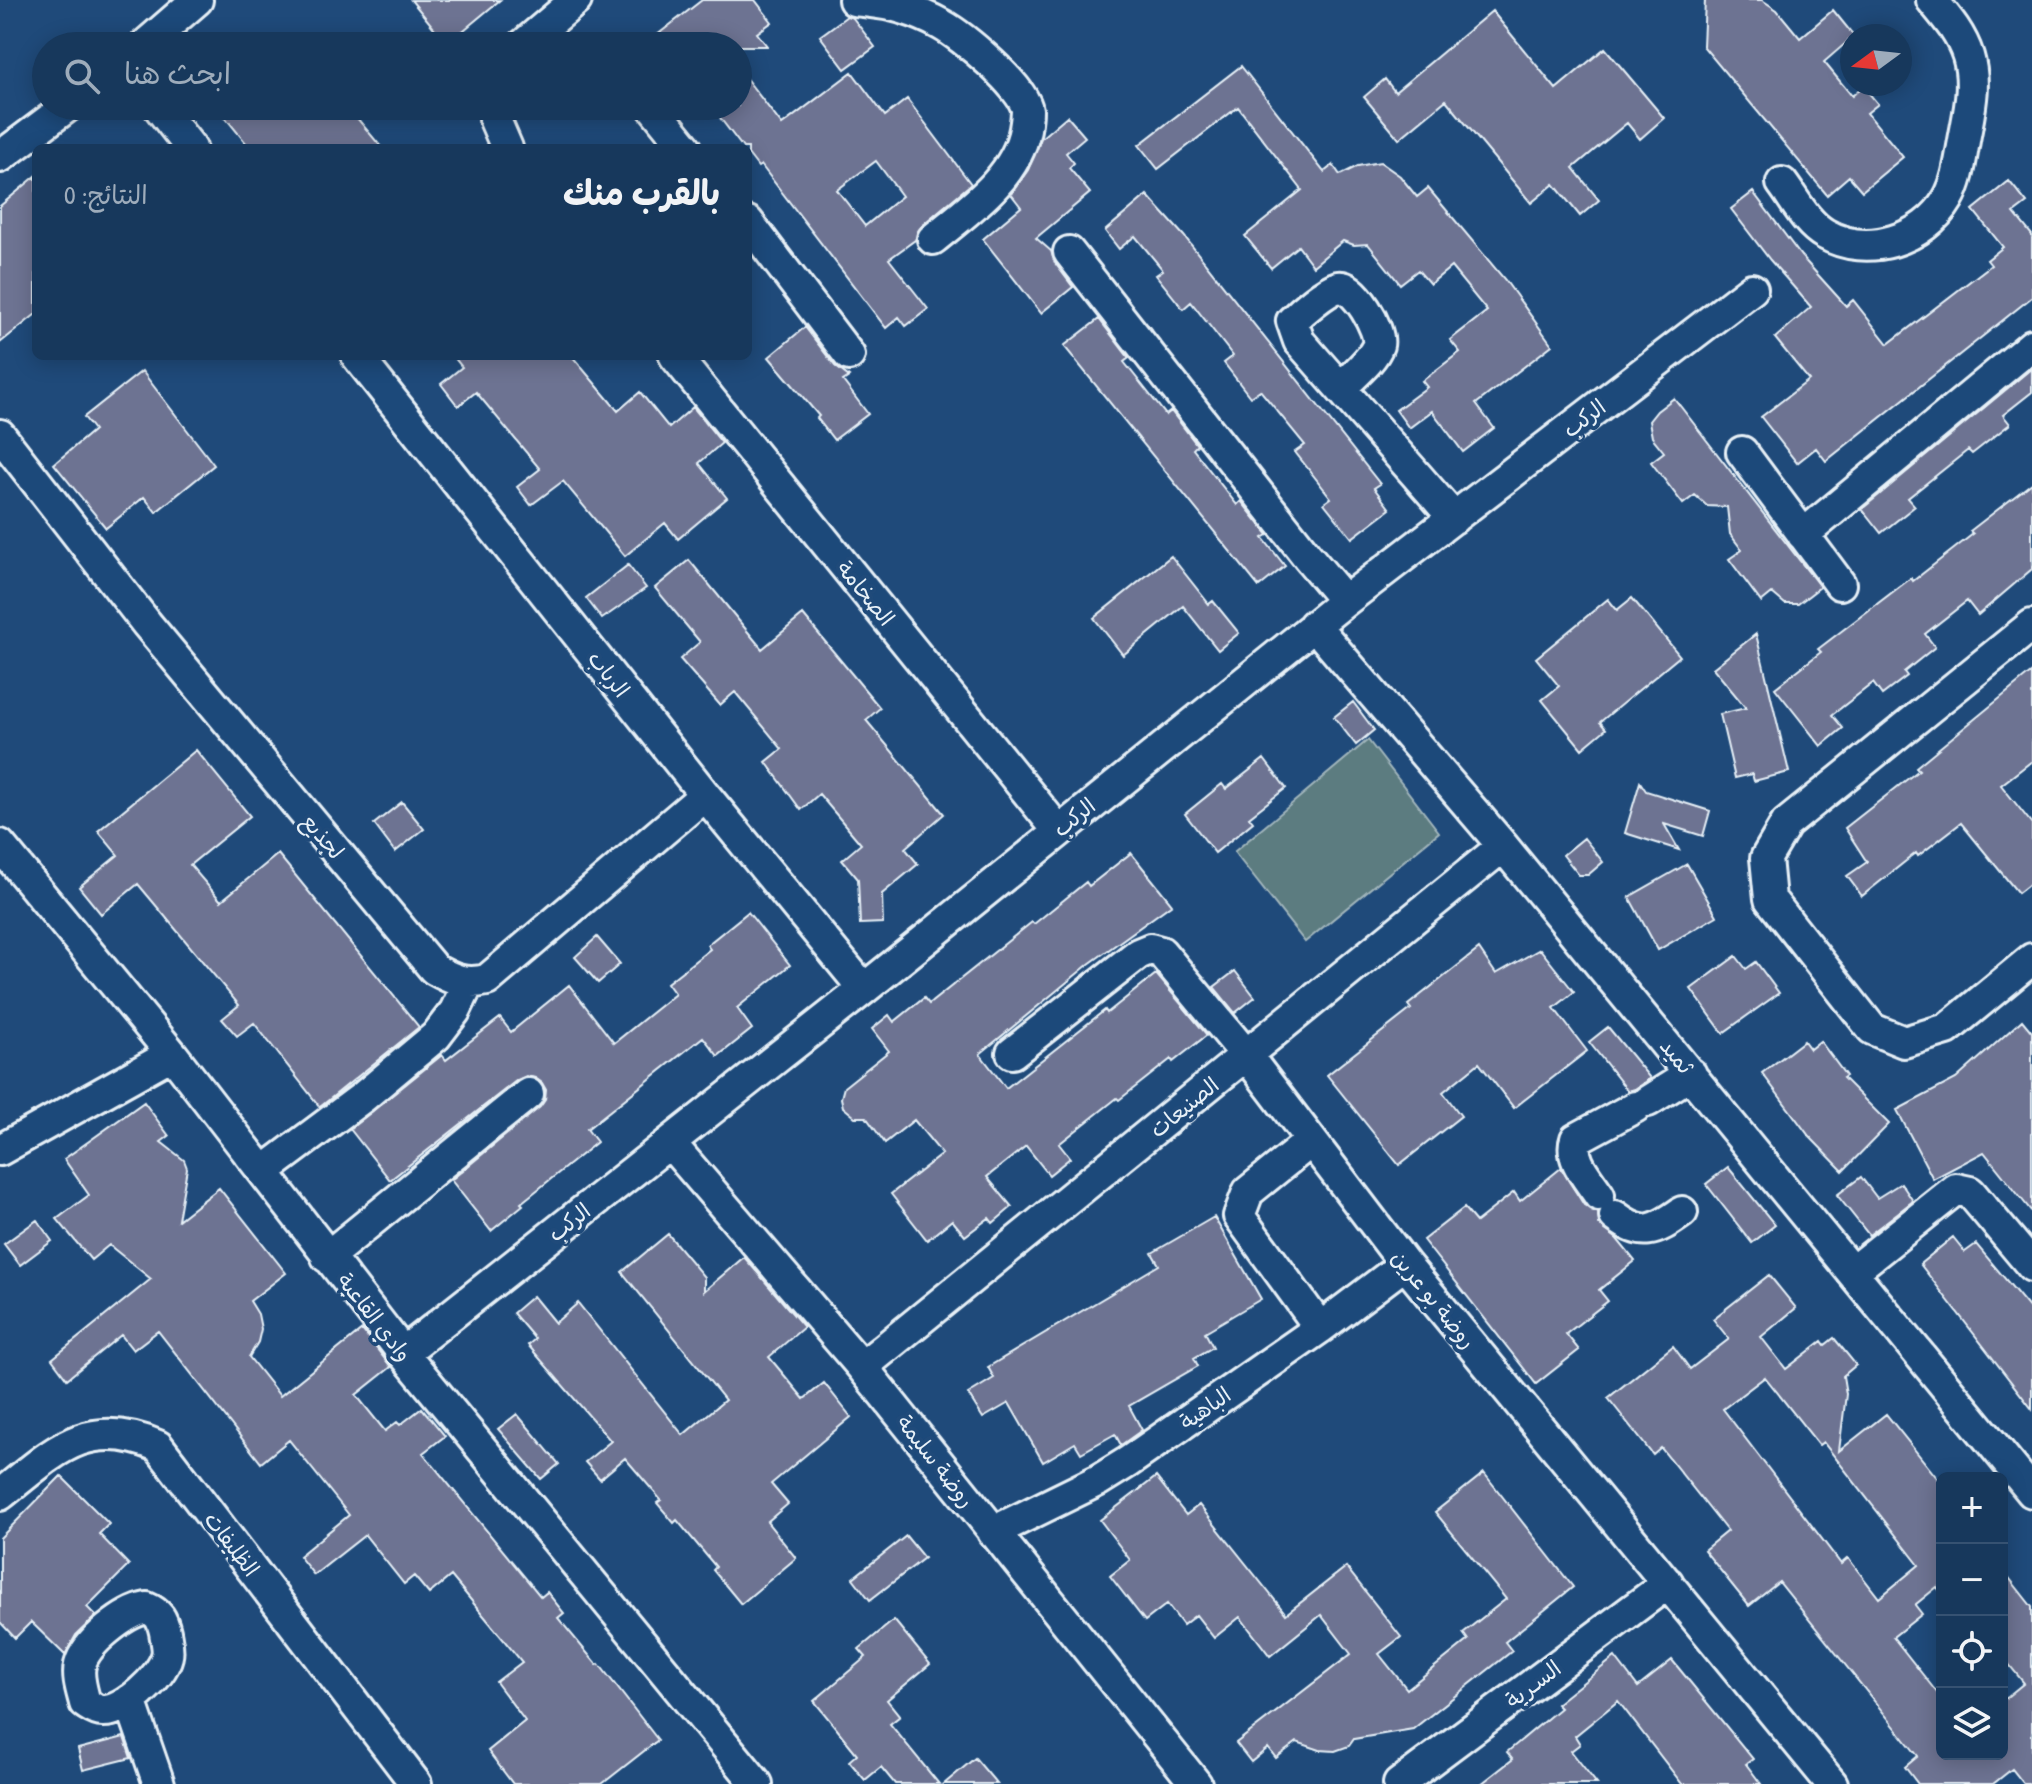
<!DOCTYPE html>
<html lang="ar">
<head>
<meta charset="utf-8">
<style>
  body { margin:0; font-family:"Patrick Hand","Playpen Sans Arabic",sans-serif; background:#203f62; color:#f1f3f6; direction:rtl }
  .controls { position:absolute; right:24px; bottom:24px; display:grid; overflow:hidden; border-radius:12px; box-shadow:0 4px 20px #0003 }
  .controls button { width:72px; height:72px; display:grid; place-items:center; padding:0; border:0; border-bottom:2px solid #365272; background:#17385c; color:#f1f3f6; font:40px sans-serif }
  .compass { position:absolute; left:1840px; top:24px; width:72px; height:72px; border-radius:50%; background:#17385c; box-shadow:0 4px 20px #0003; rotate:255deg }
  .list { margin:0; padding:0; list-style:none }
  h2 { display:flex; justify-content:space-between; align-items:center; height:104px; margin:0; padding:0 32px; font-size:34px }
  h2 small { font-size:26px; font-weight:400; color:#9eacbb }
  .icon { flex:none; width:44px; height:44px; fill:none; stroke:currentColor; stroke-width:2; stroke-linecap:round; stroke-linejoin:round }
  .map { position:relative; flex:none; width:2032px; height:1784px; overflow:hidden; direction:ltr }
  .search { position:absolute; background:#17385c; box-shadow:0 4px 20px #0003; left:32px; top:32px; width:720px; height:88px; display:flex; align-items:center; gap:20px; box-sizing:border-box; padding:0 28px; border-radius:44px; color:#9eacbb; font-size:30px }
  .panel { position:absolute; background:#17385c; box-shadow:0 4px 20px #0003; left:32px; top:144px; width:720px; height:216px; border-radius:12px; direction:rtl }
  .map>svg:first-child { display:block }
  .green { fill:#5b7b80; stroke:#a2b6bc; stroke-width:2 }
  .building { fill:#6d7392; stroke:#e8f1f8; stroke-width:2; fill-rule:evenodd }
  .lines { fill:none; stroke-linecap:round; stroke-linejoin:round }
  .minor-casing { stroke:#e8f1f8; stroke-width:36 }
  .minor { stroke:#1f4a7a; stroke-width:30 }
  .labels { text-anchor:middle; stroke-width:8; stroke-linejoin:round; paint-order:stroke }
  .street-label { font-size:22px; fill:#e8f1f8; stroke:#1f4a7a }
</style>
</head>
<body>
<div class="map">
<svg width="2032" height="1784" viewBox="0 0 2032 1784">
  <rect width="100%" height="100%" fill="#1f4a7a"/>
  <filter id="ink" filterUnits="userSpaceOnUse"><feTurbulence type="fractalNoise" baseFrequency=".0125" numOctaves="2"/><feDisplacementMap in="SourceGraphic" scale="16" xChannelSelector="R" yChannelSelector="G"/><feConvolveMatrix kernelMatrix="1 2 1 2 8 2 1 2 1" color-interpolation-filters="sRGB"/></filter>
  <g filter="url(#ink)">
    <!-- green -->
    <path class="green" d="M1368 740 1439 832 1305 942 1234 852Z"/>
    <!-- building -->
    <path class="building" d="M411 0H500L447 44Z
      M702 0H755L772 22 757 33 767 46H643Z
      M1705 0H1762L1777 10 1800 38 1833 10 1854 36 1824 62 1852 96 1863 86 1878 104 1867 113 1903 157 1862 191 1849 176 1827 195 1703 46Z
      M1492 11 1556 89 1605 48 1664 118 1640 139 1627 123 1573 168 1599 200 1580 216 1554 184 1531 203 1446 100 1399 139 1364 97 1385 79 1395 92Z
      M847 16 853 18 875 47 845 69 820 36Z
      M1241 66 1324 172 1333 165 1340 175 1358 166 1380 162 1400 176 1417 197 1428 188 1505 280 1552 345 1476 404 1494 428 1463 452 1432 411 1409 428 1396 410 1427 387 1422 381 1460 352 1450 340 1487 311 1451 267 1430 284 1418 270 1400 284 1368 244 1354 245 1343 241 1313 266 1298 246 1271 268 1245 236 1302 190 1238 107 1158 169 1139 145Z
      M738 68 782 125 852 72 885 116 907 99 971 184 922 225 915 240 889 259 928 309 906 326 899 317 886 328 761 165 758 167 748 154V148H743L711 106H738ZM876 161 902 196 865 226 837 190Z
      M216 106H347L382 148H250Z
      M1067 116 1085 137 1066 153 1074 163 1069 168 1090 193 1036 238 1051 251 1055 263 1073 287 1041 313 983 239 1021 207 1011 194 1028 170 1041 138Z
      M36 176V314L0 343V206Z
      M2009 181 2027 203 2014 213 2032 235V297L1826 461 1816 448 1797 463 1761 417 1809 380 1775 338 1811 307 1770 260 1731 209 1753 192 1801 256 1846 306 1853 300 1888 344 1991 265 1987 260 2003 247 1973 210Z
      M1147 195 1184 236 1380 484 1374 488 1390 509 1352 538 1324 503 1331 498 1295 452 1305 445 1260 390 1250 397 1224 363 1233 356 1191 302 1183 309 1156 275 1163 270 1135 236 1119 249 1105 231Z
      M1099 319 1129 358 1124 362 1166 415 1171 411 1197 445 1193 449 1237 505 1241 501 1268 535 1263 538 1285 566 1259 587 1064 346Z
      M805 327 835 366 849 377 843 381 868 414 834 440 817 418 819 416 769 357Z
      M453 356H572L618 411 640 392 669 428 693 407 722 443 699 463 727 498 678 539 665 523 625 556 563 481 531 505 517 487 540 469 476 392 458 406 441 384 462 367Z
      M2032 368V392L2003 415 2010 424 1972 454 1968 450 1908 498 1915 506 1881 533 1862 509Z
      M142 371 214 465 156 512 144 497 106 528 54 464 94 430 84 417Z
      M1674 398 1820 587 1798 604H1785L1772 593 1761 602 1729 559 1742 550 1730 534 1727 507 1707 506 1695 495 1683 504 1651 462 1664 452 1652 437 1649 421 1657 411Z
      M2032 483V569L1978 615 1967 601 1925 634 1935 647 1904 672 1907 676 1882 695 1873 683 1832 715 1843 728 1821 746 1775 688 1821 652 1818 649 1911 578 1913 581 1973 534 1970 531Z
      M1171 556 1209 604 1213 601 1239 633 1218 650 1183 606 1123 655 1094 618Z
      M689 560 762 649 803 615 880 708 866 720 944 814 905 848 918 864 882 894 883 923 860 924 858 879 842 860 861 844 819 794 801 810 766 762 782 749 735 692 720 705 680 659 700 642 655 588Z
      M628 565 646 588 602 619 586 598Z
      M1632 598 1680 656 1600 722 1606 729 1582 749 1542 700 1559 686 1536 658 1608 599 1617 610Z
      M1756 634 1789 772 1754 781 1752 774 1735 778 1720 714 1746 708 1713 668Z
      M2032 672V761L2001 785 2032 824V882L2018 893 1961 823 1918 856 1916 853 1862 896 1847 876 1867 862 1845 828 1919 770 1916 767Z
      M1353 702 1374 730 1356 745 1334 717Z
      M196 750 250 816 190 865 221 901 278 854 419 1027 320 1107 254 1023 237 1036 222 1019 239 1005 138 884 101 914 79 887 118 855 98 831Z
      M1264 759 1286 788 1249 817 1253 822 1215 853 1185 814 1222 784 1226 789Z
      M1640 782 1646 791 1710 811 1703 836 1664 824 1679 850 1625 833Z
      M402 802 424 829 395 852 374 824Z
      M1584 838 1603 862 1588 875H1579L1563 855Z
      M1131 853 1172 904 1089 964 980 1054 1006 1088 1105 1010 1107 1013 1156 974 1207 1035 1173 1062 1171 1059 1119 1100 1117 1098 1059 1144 1070 1158 1049 1175 1026 1146 987 1177 1012 1207 993 1223 989 1218 965 1236 952 1220 927 1240 891 1194 942 1154 914 1120 885 1143 866 1117H855L843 1107 841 1098 844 1087 889 1051 872 1029 889 1015 894 1022 924 998 929 1004 1032 922 1034 924 1086 882 1089 886Z
      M1687 864 1717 916 1658 950 1629 897Z
      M748 912 790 965 737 1008 752 1029 718 1056 703 1037 587 1129 597 1142 521 1203 523 1205 491 1231 451 1180 540 1107 545 1100 546 1090 542 1083 535 1078 526 1076 517 1080 390 1180 350 1129 442 1055 446 1060 500 1018 511 1032 569 985 614 1043 675 994 667 983 710 949 707 945Z
      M597 937 620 964 598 983 575 957Z
      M1479 949 1496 974 1540 949 1574 992 1554 1008 1587 1051 1514 1108 1479 1063 1443 1092 1461 1116 1399 1165 1327 1075 1411 1009 1408 1005Z
      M1736 956 1746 969 1756 962 1779 993 1723 1033 1691 989Z
      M1235 971 1255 997 1235 1013 1214 987Z
      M2022 1020 2032 1032V1212L1984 1152 1933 1179 1897 1110 1956 1079Z
      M1608 1027 1650 1078 1635 1089 1628 1091 1589 1042Z
      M1804 1041 1810 1049 1820 1041 1846 1076 1843 1078 1889 1124 1843 1171 1809 1136 1762 1073Z
      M144 1102 169 1136 161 1142 184 1160 187 1168 178 1220 219 1188 286 1273 250 1301 258 1314 261 1329 258 1342 249 1357 280 1396 362 1330 391 1367 356 1395 385 1431 397 1422 400 1425 422 1408 445 1436 423 1453 541 1597 547 1592 564 1613 558 1618 597 1665 599 1664 658 1740 602 1784H513L488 1751 525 1721 496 1682 522 1662 451 1576 429 1594 414 1576 404 1584 365 1535 314 1575 299 1556 349 1515 289 1440 261 1463 158 1331 133 1350 121 1335 67 1379 52 1359 151 1279 109 1245 91 1260 57 1219 89 1195 64 1159Z
      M1728 1167 1775 1225 1752 1243 1706 1184Z
      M1561 1168 1584 1205 1598 1213 1599 1224 1617 1239 1635 1261 1599 1290 1608 1301 1566 1334 1579 1350 1536 1384 1423 1240 1464 1208 1476 1222 1514 1192 1520 1201Z
      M1861 1177 1877 1198 1901 1183 1913 1201 1869 1235 1837 1195Z
      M1214 1217 1261 1299 1205 1332 1213 1347 1194 1358 1198 1366 1129 1406 1142 1430 1121 1445 1115 1434 1081 1453 1075 1443 1043 1462 1009 1403 983 1418 968 1394 994 1378 988 1367 1159 1265 1152 1253Z
      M37 1220 52 1241 20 1265 4 1244Z
      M668 1234 704 1277V1291L744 1257 804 1327 769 1357 804 1399 824 1383 851 1417 771 1484 788 1504 767 1522 796 1558 741 1604 713 1570 716 1567 677 1520 674 1523 657 1503 661 1500 625 1458 600 1479 585 1462 611 1441 528 1345 535 1339 513 1313 533 1296 555 1323 578 1303 683 1435 725 1400 622 1272Z
      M1953 1237 1965 1252 1976 1244 2032 1311V1409L1920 1264Z
      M1769 1275 1796 1308 1761 1337 1786 1369 1822 1341 1825 1345 1834 1338 1856 1365 1843 1376 1846 1394 1839 1451 1886 1414 1942 1484V1594L1937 1587 1915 1605 1922 1614 1893 1637 1942 1699V1754H2002V1701L2024 1683 2002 1656V1569L2032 1607V1784H2024L2012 1769 1993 1784H1918L1905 1767 1918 1756 1779 1582 1749 1606 1704 1550 1727 1531 1661 1448 1653 1455 1608 1398 1673 1346 1690 1369 1729 1339 1713 1319ZM1765 1377 1819 1445 1823 1442 1919 1565 1879 1598 1848 1558 1841 1564 1723 1409Z
      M517 1414 559 1464 541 1479 498 1429Z
      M1484 1473 1573 1587 1505 1642 1512 1651 1413 1729 1354 1739 1349 1746 1335 1751 1320 1750 1297 1742 1276 1758 1268 1748 1251 1762 1236 1743 1351 1654 1321 1615 1270 1656 1240 1617 1214 1638 1196 1615 1183 1625 1167 1604 1145 1621 1110 1576 1130 1560 1100 1520 1156 1477 1186 1515 1199 1505 1286 1614 1346 1567 1401 1637 1379 1654 1407 1689 1468 1640 1463 1633 1506 1599 1435 1512Z
      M61 1476 109 1524 99 1534 129 1565 87 1607 96 1616 76 1635 65 1655 31 1622 15 1638 0 1622V1538Z
      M906 1536 924 1558 870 1600 853 1578Z
      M894 1620 930 1664 887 1700 900 1716 890 1724 939 1784H895L881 1767 865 1780 849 1761 857 1754 814 1701 866 1657 859 1649Z
      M1615 1657 1638 1687 1672 1660 1753 1759 1746 1764 1761 1784H1682L1618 1701 1575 1736 1580 1744 1571 1751 1597 1784H1481L1513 1759 1507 1752 1560 1708 1556 1704Z
      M124 1737 131 1758 83 1770 78 1749Z
      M975 1758 997 1784H944Z"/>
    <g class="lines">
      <!-- minor casing -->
      <g class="minor-casing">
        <path id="minor" d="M854 0C870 2 887 3 902 8 915 12 930 18 942 25 962 36 1024 87 1027 110 1027 116 1026 123 1025 129 1017 177 968 210 933 239
          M144 46 197 0
          M522 46 576 0
          M158 106 191 148
          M495 106V120L507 148
          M652 106 686 148
          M0 157 68 106
          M1782 183C1795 200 1806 223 1825 234 1867 258 1924 240 1948 199 1959 180 1961 156 1965 135 1970 108 1976 83 1968 56 1961 34 1947 18 1932 0
          M748 222 849 355
          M1069 252 1308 557 1345 601
          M357 356 705 795 864 989
          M675 356 1058 830
          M1341 388C1352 376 1373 360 1378 345 1382 331 1354 283 1338 287 1325 291 1302 311 1292 321L1299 341 1454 518
          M0 435 147 624 434 969C453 980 465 985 487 980L705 795
          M1742 452 1840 584
          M1803 535 2032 345
          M1314 625 1503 846 2032 1492
          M2032 625 1786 824 1766 858 1770 899 1872 1029 1904 1042 1947 1029 2032 959
          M0 845 172 1054 403 1353 757 1784
          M1012 1053 1138 954 1150 949 1161 952 1247 1056 1405 1264 1832 1784
          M1648 1101 1691 1074
          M1310 1142 1248 1192 1239 1216 1320 1328
          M670 1143 862 1367 1196 1784
          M0 1150 172 1054
          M264 1171 363 1097 436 1036 455 1011 468 984
          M1599 1195C1588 1178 1569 1159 1576 1139L1635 1107
          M1615 1216C1643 1237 1654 1232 1682 1212
          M327 1257 528 1094
          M1852 1272 1956 1189 1970 1192 2032 1266
          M403 1353 864 989 1345 601 1752 289
          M862 1367 1503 846
          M0 1495C53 1453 86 1415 158 1446L416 1784
          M993 1532 1099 1480 1128 1462 1320 1328 1405 1264
          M147 1608C159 1613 162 1619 165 1632 166 1639 169 1649 167 1656 162 1677 123 1713 102 1711 96 1711 90 1706 85 1703 82 1691 77 1677 80 1665 86 1642 125 1612 147 1608Z
          M130 1700 159 1784
          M1399 1784 1668 1583"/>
      </g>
      <!-- minor -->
      <use href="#minor" class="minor"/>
    </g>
  </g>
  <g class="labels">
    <!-- street labels -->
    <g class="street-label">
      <text transform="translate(1584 418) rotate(-37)" y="8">الركب</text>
      <text transform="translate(866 593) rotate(51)" y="8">الصخامة</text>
      <text transform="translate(609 674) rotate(52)" y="8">الرباب</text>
      <text transform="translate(1074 817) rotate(-39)" y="8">الركب</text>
      <text transform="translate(323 836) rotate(50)" y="8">لجذيع</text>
      <text transform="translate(1677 1056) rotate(51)" y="8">ثميد</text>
      <text transform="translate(1184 1107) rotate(-39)" y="8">الصنيعات</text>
      <text transform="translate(569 1222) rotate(-38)" y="8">الركب</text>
      <text transform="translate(1434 1299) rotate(51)" y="8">روضة بو عرين</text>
      <text transform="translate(375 1317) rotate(52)" y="8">وادي القاعية</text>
      <text transform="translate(1205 1408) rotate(-35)" y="8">الباهية</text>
      <text transform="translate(936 1461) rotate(52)" y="8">روضة سليمة</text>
      <text transform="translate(232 1544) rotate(53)" y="8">الظليفات</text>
      <text transform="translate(1533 1684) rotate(-37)" y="8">السـرية</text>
    </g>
  </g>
</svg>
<div class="controls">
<button>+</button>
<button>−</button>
<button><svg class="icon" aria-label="locate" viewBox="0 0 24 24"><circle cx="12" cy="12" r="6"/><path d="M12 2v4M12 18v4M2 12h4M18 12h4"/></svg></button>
<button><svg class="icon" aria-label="layers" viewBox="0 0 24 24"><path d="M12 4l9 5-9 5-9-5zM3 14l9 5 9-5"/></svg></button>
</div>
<svg class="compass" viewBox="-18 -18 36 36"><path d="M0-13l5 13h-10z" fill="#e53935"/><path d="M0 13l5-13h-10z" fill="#9eacbb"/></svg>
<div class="search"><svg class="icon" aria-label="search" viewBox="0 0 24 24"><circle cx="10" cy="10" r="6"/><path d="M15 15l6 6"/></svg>ابحث هنا</div>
<section class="panel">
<h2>بالقرب منك<small>النتائج: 0</small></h2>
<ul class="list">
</ul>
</section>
</div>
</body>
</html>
